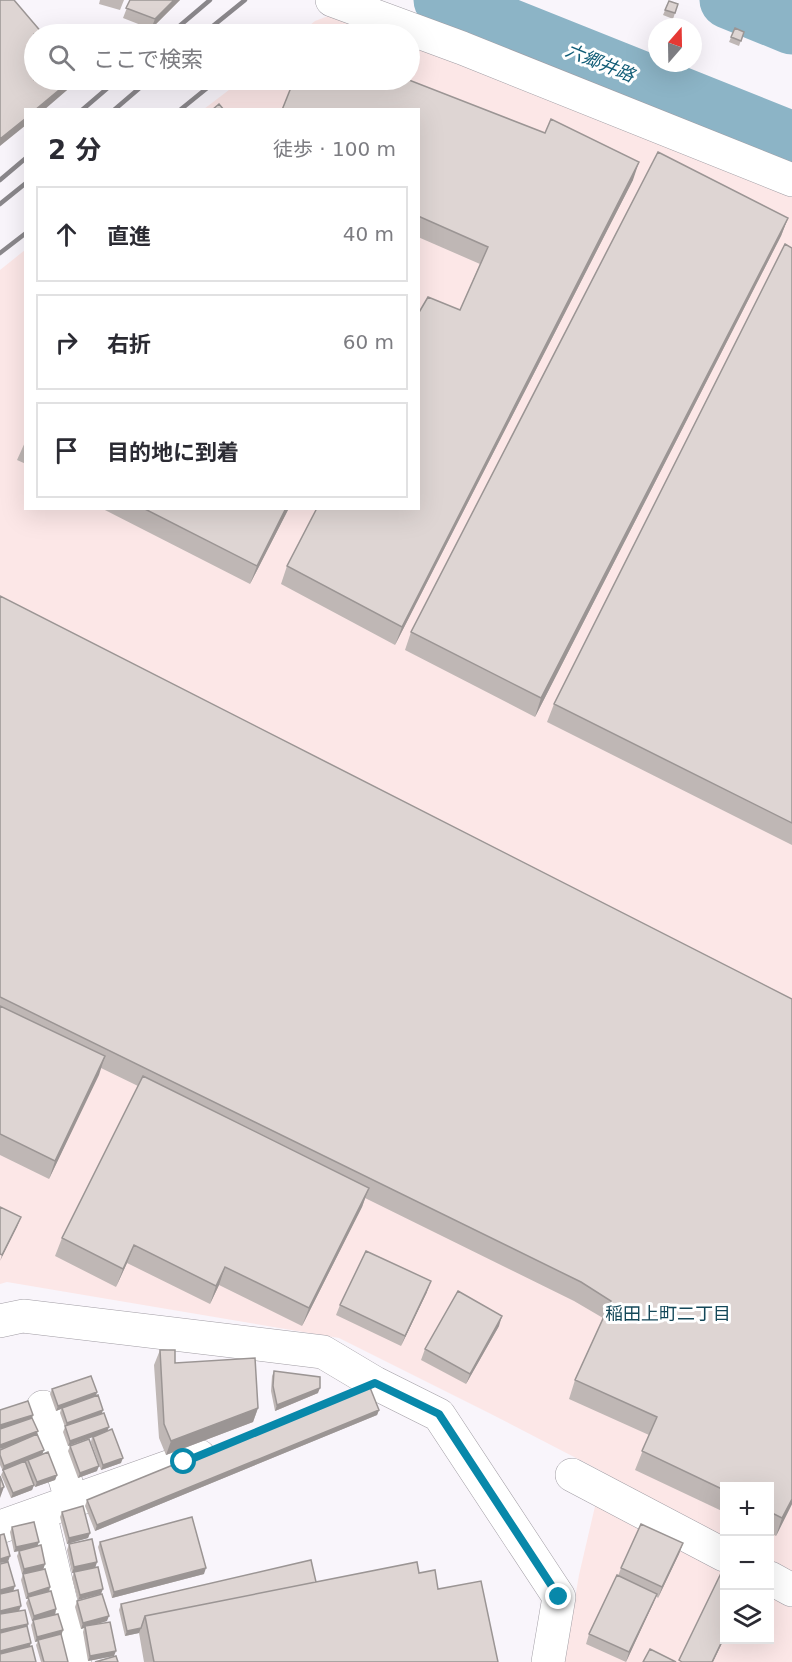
<!DOCTYPE html>
<html lang="ja">
<head>
<meta charset="utf-8">
<style>
  body { margin:0; font-family:"DejaVu Sans","Noto Sans JP",sans-serif; background:#f2f2f3; color:#2b2b33 }
  .controls { position:absolute; right:18px; bottom:18px; display:grid; overflow:hidden; border-radius:0px; box-shadow:0 6px 24px #0002 }
  .controls button { width:54px; height:54px; display:grid; place-items:center; padding:0; border:0; border-bottom:2px solid #e1e1e2; background:#fff; color:#2b2b33; font:30px sans-serif }
  .compass { position:absolute; left:648px; top:18px; width:54px; height:54px; border-radius:50%; background:#fff; box-shadow:0 6px 24px #0002; rotate:20deg }
  .stop { position:absolute; width:18px; height:18px; margin:-14px; border:4px solid #0888aa; border-radius:50%; background:#fff }
  .stop.end { background:#0888aa; border-color:#fff; box-shadow:0 2px 6px #0008 }
  .list { margin:0; padding:0; list-style:none }
  h2 { display:flex; justify-content:space-between; align-items:center; height:78px; margin:0; padding:0 24px; font-size:26px }
  h2 small { font-size:20px; font-weight:400; color:#7c7c81 }
  .list li { display:grid; grid-template-columns:39px 1fr auto; gap:18px; align-items:center; box-sizing:border-box; height:96px; margin:0 12px 12px; padding:0 12px; border:2px solid #e1e1e2; border-radius:0px }
  .list b { display:block; font-size:22px; white-space:nowrap }
  .list em { font-size:20px; font-style:normal; color:#7c7c81 }
  .icon { flex:none; width:33px; height:33px; fill:none; stroke:currentColor; stroke-width:2; stroke-linecap:round; stroke-linejoin:round }
  .map { position:relative; flex:none; width:792px; height:1662px; overflow:hidden }
  .search { position:absolute; background:#fff; box-shadow:0 6px 24px #0002; left:24px; top:24px; width:396px; height:66px; display:flex; align-items:center; gap:15px; box-sizing:border-box; padding:0 21px; border-radius:33px; color:#7c7c81; font-size:22px }
  .panel { position:absolute; background:#fff; box-shadow:0 6px 24px #0002; left:24px; top:108px; width:396px; height:402px; border-radius:0px }
  .map>svg:first-child { display:block }
  .industrial { fill:#fce7e7; fill-rule:evenodd }
  .lines { fill:none; stroke-linecap:round; stroke-linejoin:round }
  .river { stroke:#8cb4c6; stroke-width:57 }
  .minor-casing { stroke:#a19da4; stroke-width:34 }
  .minor { stroke:#fff; stroke-width:33 }
  .rail { stroke:#8a878b; stroke-width:4.5 }
  .wall { fill:#bfb7b5 }
  .shaded-wall { fill:#9b9594 }
  .building { fill:#ded5d3; stroke:#9b9594; stroke-width:1.5 }
  .route { stroke:#0888aa; stroke-width:8 }
  .labels { text-anchor:middle; stroke-width:6; stroke-linejoin:round; paint-order:stroke }
  .water-label { font-size:18px; font-style:italic; fill:#125d77; stroke:#fff }
  .neighbourhood-label { font-size:18px; fill:#144859; stroke:#fff }
</style>
</head>
<body>
<div class="map">
<svg width="792" height="1662" viewBox="0 0 792 1662">
  <rect width="100%" height="100%" fill="#f9f5fb"/>
  <!-- industrial -->
  <path class="industrial" d="M331 15 394 34H299L315 21Z
    M410 39 792 189V1662H564L579 1575 603 1472 491 1414 339 1338 7 1282 0 1284V270L25 250 26 508H418V110L204 109 242 80H410ZM724 1486H770V1640H724Z"/>
  <g class="lines">
    <!-- river -->
    <path class="river" d="M442 0 792 140
      M728 0 792 26"/>
    <!-- minor casing -->
    <g class="minor-casing">
      <path id="minor" d="M332 0 462 48 792 180
        M0 1321 23 1316 323 1352 375 1383 439 1415 559 1597 548 1662
        M43 1407 72 1502
        M572 1475 724 1555
        M40 1513 75 1662
        M0 1527 199 1456
        M770 1578 792 1590"/>
    </g>
    <!-- minor -->
    <use href="#minor" class="minor"/>
    <!-- rail -->
    <path class="rail" d="M170 34 210 0
      M203 34 245 0
      M82 110 117 80
      M114 110 149 80
      M180 110 217 80
      M0 180 26 158
      M0 204 26 183
      M0 253 26 233"/>
  </g>
  <!-- wall -->
  <path class="wall" d="M100 0H124L120 10 99 4Z
    M130 0H180L151 29 123 18Z
    M669 1 678 4 673 19 663 15Z
    M735 28 744 32 739 46 729 42Z
    M418 110 633 180 395 645 281 584 287 566 460 310 480 264 418 237Z
    M788 218 781 236 535 717 405 650 411 632Z
    M792 248V845L547 722 554 704Z
    M26 440V464L17 460Z
    M101 508H289L250 584Z
    M0 596 792 999V1504L776 1536 770 1533V1486H724V1512L635 1470 649 1435 569 1399 575 1380 603 1318 574 1301 365 1198 362 1207 302 1326 219 1285 210 1304 127 1263 116 1287 55 1256 62 1238 138 1086 101 1068 49 1179 0 1155Z
    M427 1292 401 1346 336 1315 340 1305Z
    M499 1326 466 1384 421 1360 425 1349Z
    M160 1350 175 1363 258 1408 253 1422 166 1455 159 1438 154 1365Z
    M274 1371 318 1393 275 1411 271 1391 272 1376Z
    M52 1389 97 1392 96 1396 107 1431 121 1463 101 1470 91 1442 92 1437 68 1446 63 1432 65 1427 60 1413 61 1409 56 1411 50 1394Z
    M379 1410 377 1415 95 1531 85 1506 87 1500Z
    M33 1415 32 1418 42 1454 57 1475 55 1480 35 1487 34 1485 32 1490 11 1498 1 1475 3 1471 0 1465V1450Z
    M70 1446 97 1471 78 1478 68 1451Z
    M62 1512 90 1533 88 1538 67 1544 60 1517Z
    M12 1527 37 1546 45 1564 43 1569 49 1592 56 1609 55 1615 63 1630 61 1635 68 1662H41L36 1645 38 1641 35 1642 31 1625 33 1621H32L26 1603 28 1599H26L21 1580 23 1574 26 1573 22 1574 17 1556 19 1551 14 1552 10 1532Z
    M100 1542 204 1574 112 1598 98 1547Z
    M683 1543 679 1554 658 1598 656 1596 626 1662 586 1644 589 1634 618 1576 621 1568Z
    M69 1544 97 1562 95 1568 78 1600 72 1578 74 1572 93 1568 72 1573 67 1550Z
    M419 1573 438 1589 498 1662H144L139 1633 125 1636 119 1610 121 1604 316 1582Z
    M77 1601 107 1621 96 1624 114 1656 88 1661 83 1632 84 1628 81 1629 75 1607Z"/>
  <!-- shaded-wall -->
  <path class="shaded-wall" d="M174 0H180L151 29 155 19Z
    M71 80H75L73 85 44 110H35Z
    M26 118V125L0 146V139Z
    M639 162 633 180 395 645 402 627Z
    M788 218 781 236 535 717 541 698Z
    M286 508H289L250 584 257 566Z
    M105 1056 99 1075 49 1179 55 1161Z
    M369 1188 362 1207 302 1326 309 1308Z
    M21 1217 17 1227 0 1261 2 1255Z
    M134 1245 127 1263 116 1287 123 1269Z
    M225 1267 219 1285 210 1304 216 1286Z
    M431 1281 427 1292 401 1346 405 1336Z
    M502 1316 499 1326 466 1384 470 1374Z
    M320 1388 318 1393 275 1411 277 1405Z
    M97 1392 95 1398 62 1408 61 1409 56 1411 58 1406Z
    M258 1408 253 1422 166 1455 171 1441Z
    M103 1410 101 1416 65 1428 67 1423Z
    M379 1410 377 1415 95 1531 97 1525Z
    M33 1415 31 1420 0 1430V1425Z
    M109 1427 107 1432 68 1446 70 1441Z
    M38 1431 36 1436 0 1449V1445Z
    M44 1450 42 1455 2 1471 4 1466Z
    M123 1458 121 1463 101 1470 103 1465Z
    M99 1466 97 1471 78 1478 80 1473Z
    M57 1475 55 1480 35 1487 37 1482Z
    M34 1485 32 1490 11 1498 13 1493Z
    M4 1487 0 1498V1489Z
    M792 1499V1504L776 1536 782 1518Z
    M90 1533 88 1538 67 1544 69 1538Z
    M39 1542 37 1547 14 1552 16 1547Z
    M683 1543 679 1554 658 1598 662 1587Z
    M10 1556 8 1562 0 1563V1559Z
    M97 1562 95 1568 72 1573 74 1567Z
    M45 1564 43 1570 22 1574 24 1569Z
    M206 1568 204 1574 112 1598 114 1592Z
    M15 1586 13 1592 0 1595V1590Z
    M50 1587 49 1593 26 1599 28 1594Z
    M103 1589 101 1594 78 1600 80 1595Z
    M657 1594 653 1604 626 1662 629 1652Z
    M21 1606 19 1611 0 1616V1611Z
    M56 1609 55 1615 32 1621 34 1616Z
    M109 1616 107 1621 81 1629 83 1623Z
    M28 1624 26 1630 0 1635V1630Z
    M141 1628 139 1633 125 1636 127 1631Z
    M63 1630 61 1636 35 1642 37 1637Z
    M724 1637V1639L713 1662H712Z
    M31 1643 29 1649 0 1656V1651Z
    M116 1651 114 1656 88 1661 90 1656Z"/>
  <!-- building -->
  <path class="building" d="M0 0H14L43 34H34V80H71L35 110H26V118L0 139Z
    M130 0H174L155 19 126 8Z
    M669 1 678 4 675 13 665 10Z
    M735 28 744 32 741 41 731 37Z
    M294 80H409L545 133 551 119 639 162 402 627 287 566 317 508H418V314L428 297 460 310 488 247 418 216V110H282Z
    M219 104 224 110H212Z
    M658 152 788 218 541 698 411 632Z
    M785 244 792 248V823L554 704Z
    M143 508H286L257 566Z
    M0 596 792 999V1499L782 1518 770 1512V1486H724V1490L642 1451 657 1417 575 1380 611 1301 581 1282 0 997Z
    M0 1006 105 1056 55 1161 0 1134Z
    M143 1076 369 1188 309 1308 225 1267 216 1286 134 1245 123 1269 62 1238Z
    M0 1207 21 1217 2 1255 0 1254Z
    M366 1251 431 1281 405 1336 340 1305Z
    M458 1291 502 1316 470 1374 425 1349Z
    M160 1350H175V1363L255 1358 258 1408 171 1441 164 1424Z
    M274 1371 320 1377V1388L277 1405 273 1386Z
    M91 1376 97 1392 58 1406 52 1389Z
    M369 1385 379 1410 97 1525 87 1500Z
    M98 1395 103 1410 67 1423 62 1408Z
    M28 1401 33 1415 0 1425V1410Z
    M104 1413 109 1427 70 1441 65 1426Z
    M32 1418 38 1431 0 1445V1429Z
    M112 1429 123 1458 103 1465 93 1437Z
    M37 1434 44 1450 4 1466 0 1455V1450Z
    M89 1439 99 1466 80 1473 70 1446Z
    M48 1452 57 1475 37 1482 28 1460Z
    M25 1461 34 1485 13 1493 3 1470Z
    M0 1476 4 1487 0 1489Z
    M83 1506 90 1533 69 1538 62 1512Z
    M192 1517 206 1568 114 1592 100 1542Z
    M34 1522 39 1542 16 1547 12 1527Z
    M641 1524 683 1543 662 1587 621 1568Z
    M4 1534 10 1556 0 1559V1535Z
    M92 1539 97 1562 74 1567 69 1544Z
    M41 1545 45 1564 24 1569 19 1551Z
    M311 1560 316 1582 145 1616 141 1628 127 1631 121 1604Z
    M8 1562 15 1586 0 1590V1564Z
    M417 1562 419 1573 435 1570 438 1589 481 1581 498 1662H154L145 1616Z
    M98 1567 103 1589 80 1595 74 1572Z
    M724 1567V1637L712 1662H682L679 1660Z
    M45 1569 50 1587 28 1594 23 1574Z
    M617 1575 657 1594 629 1652 589 1634Z
    M18 1590 21 1606 0 1611V1594Z
    M51 1591 56 1609 34 1616 28 1597Z
    M102 1594 109 1616 83 1623 77 1601Z
    M25 1610 28 1624 0 1630V1614Z
    M58 1614 63 1630 37 1637 33 1620Z
    M110 1622 116 1651 90 1656 85 1626Z
    M27 1626 31 1643 0 1651V1633Z
    M61 1634 68 1662H44L38 1640Z
    M32 1646 36 1662H0V1654Z
    M650 1649 676 1662H643Z
    M116 1656 118 1662H95Z"/>
  <g class="lines">
    <!-- route -->
    <path class="route" d="M184 1462 375 1383 439 1414 559 1597"/>
  </g>
  <g class="labels">
    <!-- water labels -->
    <g class="water-label">
      <text transform="translate(600 63) rotate(22)" y="6">六郷井路</text>
    </g>
    <!-- neighbourhood labels -->
    <g class="neighbourhood-label">
      <text x="668" y="1320">稲田上町二丁目</text>
    </g>
  </g>
</svg>
<div class="controls">
<button>+</button>
<button>−</button>
<button><svg class="icon" aria-label="layers" viewBox="0 0 24 24"><path d="M12 4l9 5-9 5-9-5zM3 14l9 5 9-5"/></svg></button>
</div>
<svg class="compass" viewBox="-18 -18 36 36"><path d="M0-13l5 13h-10z" fill="#e53935"/><path d="M0 13l5-13h-10z" fill="#7c7c81"/></svg>
<div class="stop" style="left:184px;top:1462px"></div>
<div class="stop end" style="left:559px;top:1597px"></div>
<div class="search"><svg class="icon" aria-label="search" viewBox="0 0 24 24"><circle cx="10" cy="10" r="6"/><path d="M15 15l6 6"/></svg>ここで検索</div>
<section class="panel">
<h2>2 分<small>徒歩 · 100 m</small></h2>
<ul class="list">
<li><svg class="icon" aria-label="ahead" viewBox="0 0 24 24"><path d="M12 20V5M6 11l6-6 6 6"/></svg><div><b>直進</b></div><em>40 m</em></li>
<li><svg class="icon" aria-label="right" viewBox="0 0 24 24"><path d="M7 20v-9h11M14 6l5 5-5 5"/></svg><div><b>右折</b></div><em>60 m</em></li>
<li><svg class="icon" aria-label="arrive" viewBox="0 0 24 24"><path d="M6 21V4h12l-3 4 3 4H6"/></svg><div><b>目的地に到着</b></div></li>
</ul>
</section>
</div>
</body>
</html>
